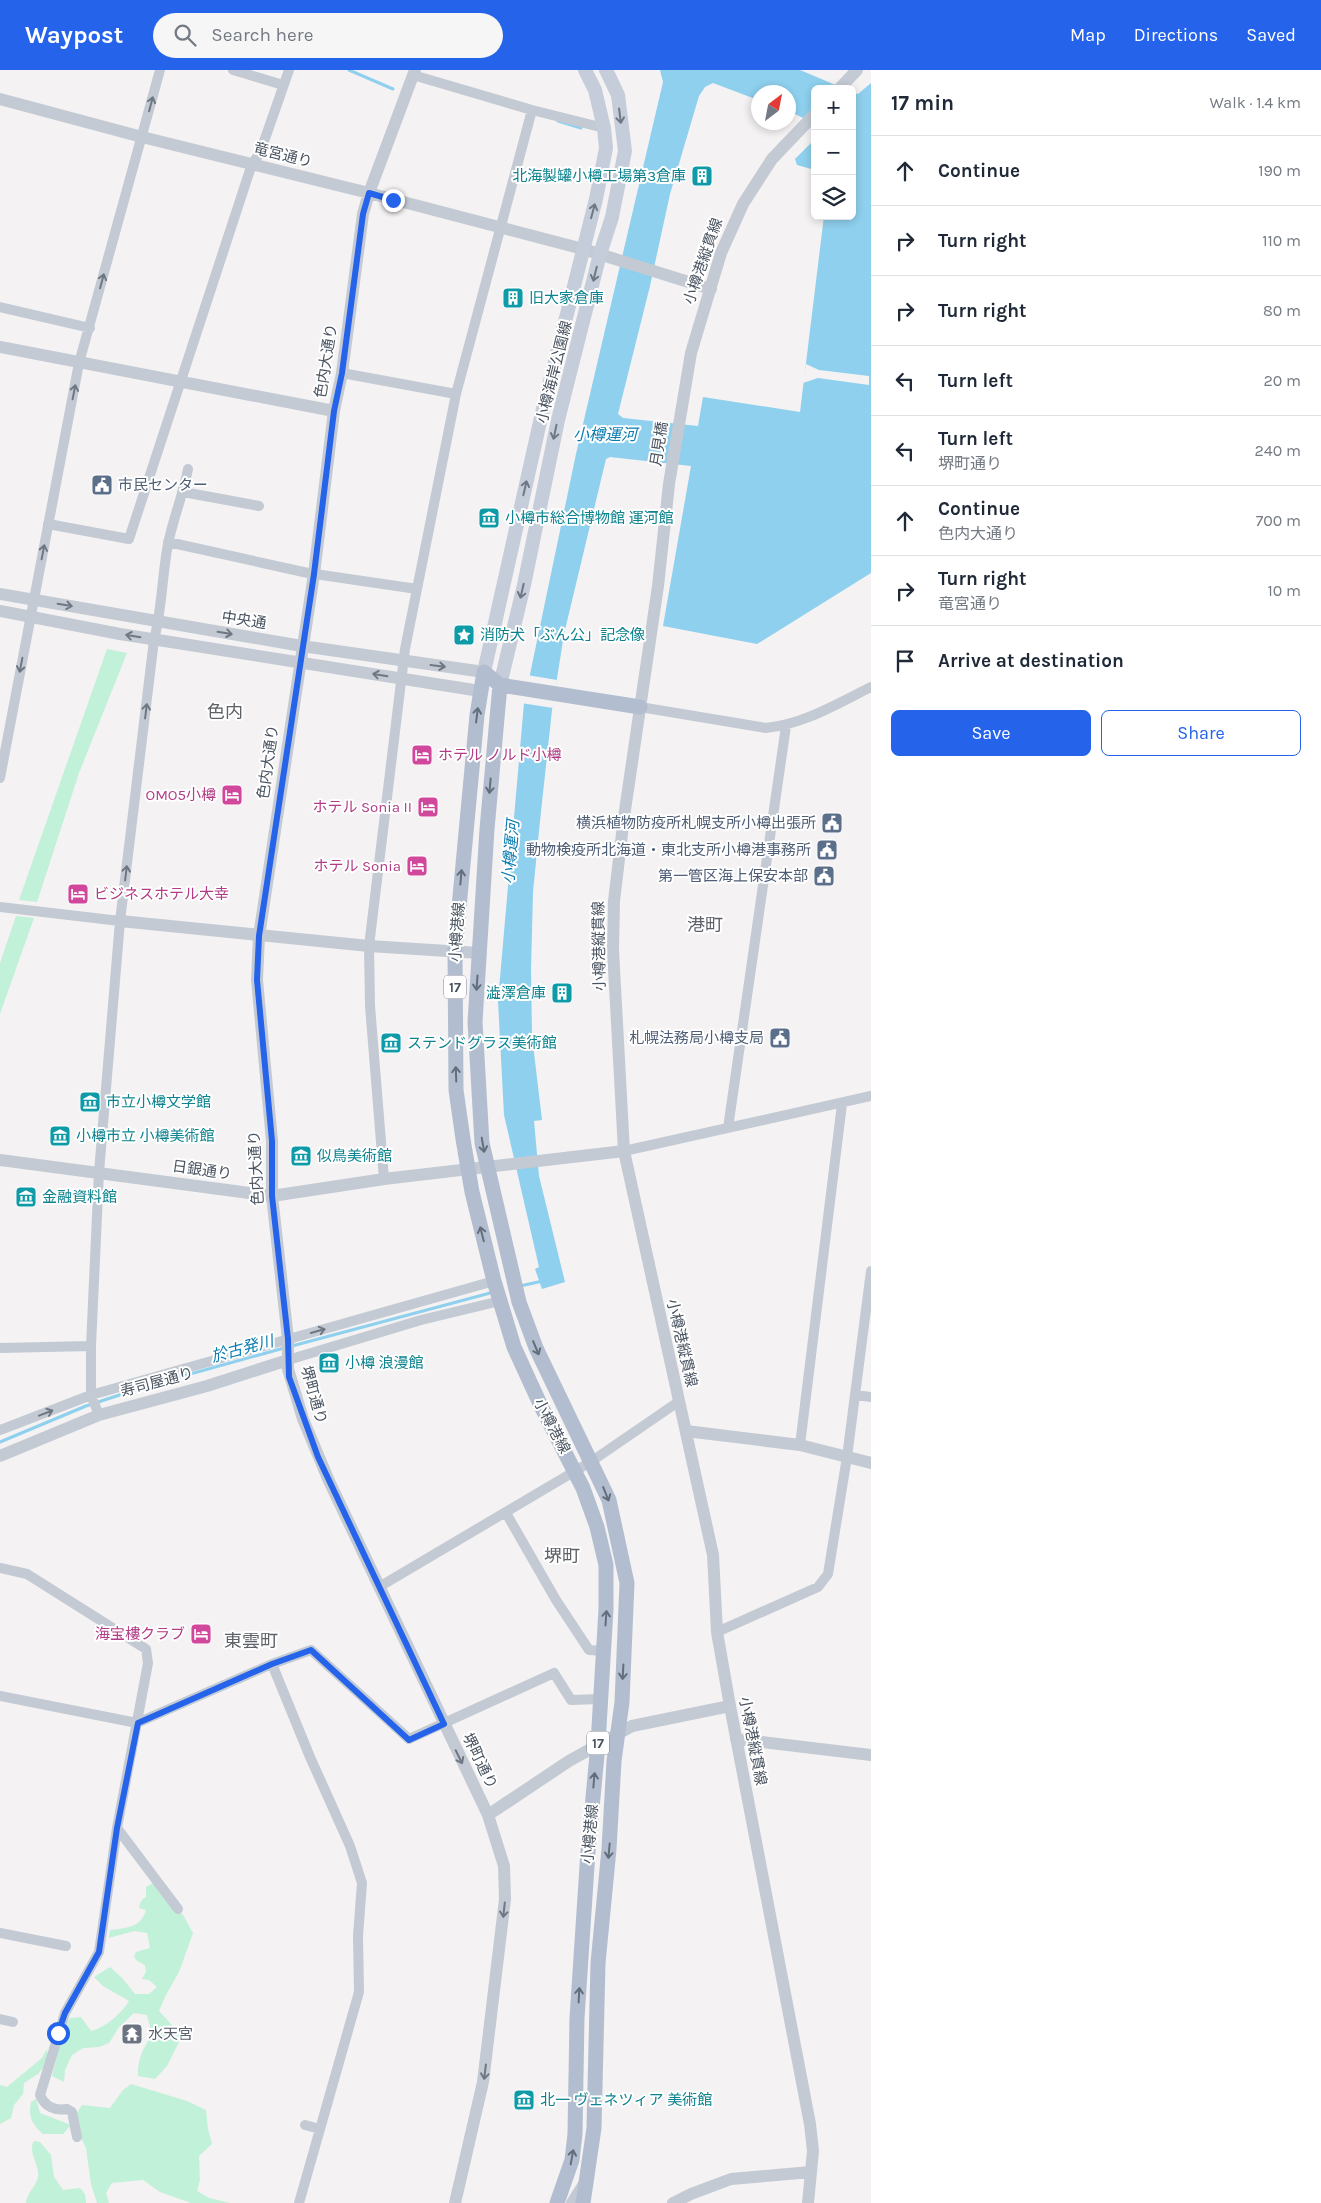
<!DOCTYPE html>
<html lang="en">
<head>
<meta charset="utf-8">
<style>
  body { margin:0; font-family:Karla,"Noto Sans JP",sans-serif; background:#f6f6f7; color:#1f2937 }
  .controls { position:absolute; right:15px; top:15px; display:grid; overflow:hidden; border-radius:8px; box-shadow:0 2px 8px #0003 }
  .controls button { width:45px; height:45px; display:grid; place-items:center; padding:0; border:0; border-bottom:1px solid #e0e1e3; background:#fff; color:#1f2937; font:25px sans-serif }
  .compass { position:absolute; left:751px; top:15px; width:45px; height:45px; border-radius:50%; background:#fff; box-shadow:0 2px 8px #0003; rotate:32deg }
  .stop { position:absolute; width:15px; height:15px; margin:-11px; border:4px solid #2563eb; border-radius:50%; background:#fff }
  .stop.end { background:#2563eb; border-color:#fff; box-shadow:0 1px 5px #0008 }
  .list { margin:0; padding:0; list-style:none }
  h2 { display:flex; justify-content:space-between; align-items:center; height:65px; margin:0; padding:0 20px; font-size:21px }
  h2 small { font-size:16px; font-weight:400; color:#747a83 }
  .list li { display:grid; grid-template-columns:32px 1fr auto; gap:15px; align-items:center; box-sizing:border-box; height:70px; padding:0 20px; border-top:1px solid #e0e1e3 }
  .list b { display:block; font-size:19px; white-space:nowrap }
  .list p { margin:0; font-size:16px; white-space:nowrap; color:#747a83 }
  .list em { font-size:16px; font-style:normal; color:#747a83 }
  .actions { display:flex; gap:10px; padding:15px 20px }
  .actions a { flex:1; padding:11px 0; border:1px solid #2563eb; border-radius:8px; text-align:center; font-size:18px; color:#2563eb }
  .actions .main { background:#2563eb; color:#fff }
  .icon { flex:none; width:28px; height:28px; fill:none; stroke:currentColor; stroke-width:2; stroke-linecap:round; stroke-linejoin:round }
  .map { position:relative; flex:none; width:871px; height:2133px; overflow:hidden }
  header { display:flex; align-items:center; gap:30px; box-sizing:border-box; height:70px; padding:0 25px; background:#2563eb; color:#fff }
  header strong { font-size:24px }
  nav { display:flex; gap:28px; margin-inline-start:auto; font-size:18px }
  .search { width:350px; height:45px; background:#f6f6f7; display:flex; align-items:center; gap:12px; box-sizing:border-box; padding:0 18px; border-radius:28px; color:#747a83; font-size:19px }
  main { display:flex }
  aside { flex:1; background:#fff }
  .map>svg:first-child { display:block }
  .green { fill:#c1f1d9 }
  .water { fill:#8ed0ee }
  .pier { fill:#f4f2f2 }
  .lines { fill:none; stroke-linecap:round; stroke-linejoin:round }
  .stream { stroke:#8ed0ee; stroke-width:3 }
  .minor { stroke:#c3cad3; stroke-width:10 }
  .tertiary { stroke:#c3cad3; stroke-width:12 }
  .secondary { stroke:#c5cdda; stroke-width:14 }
  .primary { stroke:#b2bed0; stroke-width:15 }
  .oneway { stroke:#6e7782 }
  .oneway2 { stroke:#6e7885 }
  .oneway3 { stroke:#636e7c }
  .route { stroke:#2563eb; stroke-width:6 }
  .labels { text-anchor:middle; stroke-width:4; stroke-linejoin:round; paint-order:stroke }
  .shield { fill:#fff; stroke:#808790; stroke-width:1 }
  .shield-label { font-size:14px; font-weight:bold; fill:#495360 }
  .street-label { font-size:15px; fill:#495360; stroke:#fff }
  .culture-label { font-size:15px; fill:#0d838f; stroke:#fff; text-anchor:start }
  .service-label { font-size:15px; fill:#4e5e75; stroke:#fff; text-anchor:end }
  .hotel-label { font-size:15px; fill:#b23c85; stroke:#fff; text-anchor:end }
  .worship-label { font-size:15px; fill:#5b616d; stroke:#fff; text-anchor:start }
  .water-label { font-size:16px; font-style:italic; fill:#0b7cb1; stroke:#fff }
  .quarter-label { font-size:18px; fill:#5e6167; stroke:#fff }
</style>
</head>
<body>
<header>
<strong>Waypost</strong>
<div class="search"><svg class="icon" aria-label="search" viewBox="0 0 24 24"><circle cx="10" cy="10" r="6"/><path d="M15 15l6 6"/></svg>Search here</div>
<nav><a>Map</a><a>Directions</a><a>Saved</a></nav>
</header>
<main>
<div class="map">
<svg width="871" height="2133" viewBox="0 0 871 2133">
  <rect width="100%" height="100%" fill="#f4f2f2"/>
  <!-- green -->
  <path class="green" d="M107 579 127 583 79 703 37 832 19 830Z
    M16 846 34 848 0 944V893Z
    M153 1813 183 1845 193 1863 179 1902 166 1925 159 1941 182 1966 167 1996 155 2009 138 2006C137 1989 144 1978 152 1964L147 1945 134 1943 119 1957 109 1973 99 1977 83 1978 72 1985 65 2000 64 2012 52 2006 64 1958 70 1948 81 1947 91 1961C106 1957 120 1945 129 1931L103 1916 94 1907 110 1897 123 1909 135 1924H149L157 1917 149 1910 142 1909 146 1902 145 1895 137 1891 134 1887 136 1882 150 1878 147 1863 134 1861 109 1868 110 1860C126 1858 141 1858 146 1840L139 1838C140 1832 141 1830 146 1827V1817Z
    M47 1979 48 1992 38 2004 24 2013 23 2024 14 2035 11 2048 0 2054V2015L7 2017 42 1988Z
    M131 2014 187 2031 206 2040 208 2059 212 2074 199 2086 200 2110 197 2121 209 2128 230 2133H191L160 2122 143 2110 112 2113 106 2123 109 2133H97L91 2114 86 2078 80 2066 77 2043 82 2035 110 2038 123 2020Z
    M36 2029 40 2043 71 2055 63 2064H43C32 2054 28 2047 31 2032Z
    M34 2071 40 2072 51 2085 54 2107 63 2120 80 2118 85 2124 86 2133H26C27 2122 36 2117 38 2107 40 2095 27 2082 34 2071Z"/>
  <!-- water -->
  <path class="water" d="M660 0H800L845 19H815V54L789 41 788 22H758V30L713 13 705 17 699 26 670 124 650 216 618 344 623 348 698 356 703 327 800 342 824 146H852V22L858 24 871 13V503L757 574 663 556 691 396 610 387 606 389 564 564 552 640 540 751 533 822 531 899 532 966 542 1050 534 1051 539 1106 565 1212 542 1219 535 1199 539 1197 504 1045 498 931 524 633 576 384 663 12Z
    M815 69V100L797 95 795 89Z"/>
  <!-- pier -->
  <path class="pier" d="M806 294 819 300 869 306V315L818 308 803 313Z
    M527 605 557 610 553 638 521 633Z"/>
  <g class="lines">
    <!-- stream -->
    <path class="stream" d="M349 0 393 19
      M558 51 581 58
      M520 1216 543 1211
      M292 1276 494 1222
      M0 1372 86 1336 147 1316 284 1278"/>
    <!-- minor -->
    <path class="minor" d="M233 0 283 15
      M413 5 532 40 604 58
      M0 237 90 258
      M342 303 456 324
      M183 422 259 436
      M48 454 129 469 249 103 252 94 260 83 289 0
      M168 472 308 503 417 519
      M640 637 766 658C804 654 837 634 871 617
      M0 708 79 293 160 0
      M0 837 120 851
      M728 1058 786 656
      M624 1081 871 1026
      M384 1109 370 936 369 876 405 579 456 324 532 40
      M0 1278 91 1276
      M288 1290 421 1250 500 1231
      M855 1325 871 1327
      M99 1345 91 1325V1276L99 1102 120 851 154 570C162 539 162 506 168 474 173 449 183 425 188 399
      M0 1360 91 1325 494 1211
      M800 1375 842 1034
      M506 1443 556 1530 589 1580 603 1581
      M0 1498 27 1504 146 1579 148 1593 117 1758 99 1882 65 1943 40 2025C45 2037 55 2041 67 2039L72 2042 77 2067
      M379 1517 592 1391 678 1332
      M717 1562 818 1517 828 1504 847 1387 871 1201
      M272 1594 310 1687 350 1776 362 1813 358 1866 359 1922 299 2133
      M0 1626 137 1653 272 1594 311 1580 409 1669 554 1603 571 1630 600 1629
      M117 1758 178 1839
      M0 1863 66 1876
      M0 1949 13 1952
      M305 2055 320 2059"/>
    <!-- tertiary -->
    <path class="tertiary" d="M415 0 369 123 363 144 342 303 334 341 314 504 259 866 257 910 272 1071V1126L288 1269V1299L303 1349 329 1411 488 1745 504 1796 505 1829 483 2012 455 2133
      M839 19 857 0
      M0 29 142 67 369 123 583 179 711 219
      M0 277 334 341
      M0 524 302 576 484 602
      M0 541 120 564 480 621
      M120 851 369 876 479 883
      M0 1090 272 1126 384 1109 624 1081
      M686 1361 800 1375 871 1393
      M0 1386 99 1345 207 1316 288 1290
      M736 1669 871 1685
      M488 1745 569 1691 632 1656 730 1636
      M572 2133 586 2111
      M673 2133 691 2124 731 2109 811 2102
      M808 2133 813 2081 810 2054 730 1636 717 1562 713 1485 624 1081 613 880 614 831 624 747 658 516 669 414 691 283 721 183 743 134 772 89 815 44"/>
    <!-- secondary -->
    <path class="secondary" d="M484 602 542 343 596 129 606 78 604 58 595 20 585 0
      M500 615 524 515 558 350 600 184 612 147 625 81 618 25 606 0"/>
    <!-- primary -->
    <path class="primary" d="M500 615 487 759 475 952 482 1073 519 1232 536 1278 609 1430 627 1513 622 1632 614 1691 609 1779 598 1893 594 2058 583 2133
      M557 2133 572 2090 575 2064 577 1948 588 1781 598 1674 606 1539V1495L597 1457 583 1418 541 1336 514 1277 494 1211 472 1122 463 1069 456 1020 455 880 477 645 484 602 500 615 640 637"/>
  </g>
  <!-- one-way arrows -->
  <defs><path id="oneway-shaft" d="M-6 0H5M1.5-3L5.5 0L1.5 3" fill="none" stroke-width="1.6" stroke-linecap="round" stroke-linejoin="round" transform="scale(1.25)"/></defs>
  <g class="oneway">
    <use href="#oneway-shaft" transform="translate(151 34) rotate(-75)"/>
    <use href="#oneway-shaft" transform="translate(102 211) rotate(-75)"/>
    <use href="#oneway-shaft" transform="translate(74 322) rotate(-79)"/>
    <use href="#oneway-shaft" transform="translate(43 482) rotate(-79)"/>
    <use href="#oneway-shaft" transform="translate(65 535) rotate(10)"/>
    <use href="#oneway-shaft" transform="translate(225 563) rotate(9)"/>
    <use href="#oneway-shaft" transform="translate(133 566) rotate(-171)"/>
    <use href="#oneway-shaft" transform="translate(21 595) rotate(101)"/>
    <use href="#oneway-shaft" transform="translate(438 596) rotate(7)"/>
    <use href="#oneway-shaft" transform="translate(380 605) rotate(-171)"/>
    <use href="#oneway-shaft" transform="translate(146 641) rotate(-83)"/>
    <use href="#oneway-shaft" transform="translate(126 803) rotate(-83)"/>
    <use href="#oneway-shaft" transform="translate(318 1261) rotate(-16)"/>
    <use href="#oneway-shaft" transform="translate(46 1343) rotate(-21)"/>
    <use href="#oneway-shaft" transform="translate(459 1687) rotate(64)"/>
    <use href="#oneway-shaft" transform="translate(504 1840) rotate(96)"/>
    <use href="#oneway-shaft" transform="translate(485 2002) rotate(97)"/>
  </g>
  <g class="oneway2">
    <use href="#oneway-shaft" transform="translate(620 46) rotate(83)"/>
    <use href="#oneway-shaft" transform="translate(593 141) rotate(-75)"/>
    <use href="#oneway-shaft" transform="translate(595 204) rotate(104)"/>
    <use href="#oneway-shaft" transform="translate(555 362) rotate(102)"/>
    <use href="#oneway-shaft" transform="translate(525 418) rotate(-77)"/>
    <use href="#oneway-shaft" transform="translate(522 521) rotate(103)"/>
  </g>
  <g class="oneway3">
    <use href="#oneway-shaft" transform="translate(477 645) rotate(-83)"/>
    <use href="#oneway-shaft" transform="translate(490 716) rotate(95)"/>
    <use href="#oneway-shaft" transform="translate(461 807) rotate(-85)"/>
    <use href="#oneway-shaft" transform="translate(477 913) rotate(94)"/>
    <use href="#oneway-shaft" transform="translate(456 1004) rotate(-92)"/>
    <use href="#oneway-shaft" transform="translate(483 1075) rotate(80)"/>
    <use href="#oneway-shaft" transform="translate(482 1164) rotate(-104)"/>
    <use href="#oneway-shaft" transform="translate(536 1278) rotate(67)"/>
    <use href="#oneway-shaft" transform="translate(606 1424) rotate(68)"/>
    <use href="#oneway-shaft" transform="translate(606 1548) rotate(-86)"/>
    <use href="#oneway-shaft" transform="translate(623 1602) rotate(93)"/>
    <use href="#oneway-shaft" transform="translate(594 1710) rotate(-85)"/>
    <use href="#oneway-shaft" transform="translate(609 1781) rotate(95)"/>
    <use href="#oneway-shaft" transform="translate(579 1925) rotate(-87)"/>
    <use href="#oneway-shaft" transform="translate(572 2087) rotate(-80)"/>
  </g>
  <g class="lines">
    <!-- route -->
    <path class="route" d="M58 1963 65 1943 99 1882 117 1758 138 1653 272 1594 311 1580 409 1670 444 1654 318 1387 289 1307 288 1269 272 1126V1071L257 910 259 866 314 504 334 341 342 303 363 144 369 123 393 130"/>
  </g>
  <!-- icons -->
  <defs>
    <g id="building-square" transform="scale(1.125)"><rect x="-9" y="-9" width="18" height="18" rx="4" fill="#0f9aa8" stroke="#fff"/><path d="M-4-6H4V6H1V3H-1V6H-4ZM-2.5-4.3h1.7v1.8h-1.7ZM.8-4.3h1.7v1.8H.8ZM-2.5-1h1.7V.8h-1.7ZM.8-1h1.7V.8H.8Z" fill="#fff"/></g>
    <g id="civic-square" transform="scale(1.125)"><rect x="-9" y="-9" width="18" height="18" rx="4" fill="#5c6f8a" stroke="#fff"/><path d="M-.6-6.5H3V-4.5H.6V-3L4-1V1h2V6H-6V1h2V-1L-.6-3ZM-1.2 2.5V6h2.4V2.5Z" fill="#fff"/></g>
    <g id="museum-square" transform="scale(1.125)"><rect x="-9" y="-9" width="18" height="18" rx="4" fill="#0f9aa8" stroke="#fff"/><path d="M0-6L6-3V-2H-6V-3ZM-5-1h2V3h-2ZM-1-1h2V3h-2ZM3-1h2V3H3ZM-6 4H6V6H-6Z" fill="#fff"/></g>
    <g id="sight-square" transform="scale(1.125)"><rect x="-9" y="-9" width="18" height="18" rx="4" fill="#0f9aa8" stroke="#fff"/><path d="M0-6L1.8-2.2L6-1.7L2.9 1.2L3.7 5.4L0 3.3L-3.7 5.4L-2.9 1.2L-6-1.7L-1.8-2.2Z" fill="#fff"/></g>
    <g id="hotel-square" transform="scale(1.125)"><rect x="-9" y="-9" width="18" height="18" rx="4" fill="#d1479c" stroke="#fff"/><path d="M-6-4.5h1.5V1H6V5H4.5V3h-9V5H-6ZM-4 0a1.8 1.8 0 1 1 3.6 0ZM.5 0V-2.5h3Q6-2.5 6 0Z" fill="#fff"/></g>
    <g id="temple-square" transform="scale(1.125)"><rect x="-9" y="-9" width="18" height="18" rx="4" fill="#6b7280" stroke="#fff"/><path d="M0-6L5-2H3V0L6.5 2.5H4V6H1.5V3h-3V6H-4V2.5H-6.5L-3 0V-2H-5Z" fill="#fff"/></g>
  </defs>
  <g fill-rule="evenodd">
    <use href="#building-square" x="702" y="106"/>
    <use href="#building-square" x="513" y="228"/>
    <use href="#civic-square" x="102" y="415"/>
    <use href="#museum-square" x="489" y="448"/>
    <use href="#sight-square" x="464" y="565"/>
    <use href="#hotel-square" x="422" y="685"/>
    <use href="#hotel-square" x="232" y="725"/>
    <use href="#hotel-square" x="428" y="737"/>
    <use href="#civic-square" x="832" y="753"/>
    <use href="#civic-square" x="827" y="780"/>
    <use href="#hotel-square" x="417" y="796"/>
    <use href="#civic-square" x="824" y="806"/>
    <use href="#hotel-square" x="78" y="824"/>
    <use href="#building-square" x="562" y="923"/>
    <use href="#civic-square" x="780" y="968"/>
    <use href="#museum-square" x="391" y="973"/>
    <use href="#museum-square" x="90" y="1032"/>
    <use href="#museum-square" x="60" y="1066"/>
    <use href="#museum-square" x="301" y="1086"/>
    <use href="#museum-square" x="26" y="1127"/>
    <use href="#museum-square" x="329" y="1293"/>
    <use href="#hotel-square" x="201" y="1564"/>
    <use href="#temple-square" x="132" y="1964"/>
    <use href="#museum-square" x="524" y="2030"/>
  </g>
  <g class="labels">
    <!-- shield labels -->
    <g class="shield">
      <rect x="444" y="905.5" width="22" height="23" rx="4"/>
      <rect x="587" y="1661.5" width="22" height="23" rx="4"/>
    </g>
    <g class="shield-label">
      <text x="455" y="922">17</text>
      <text x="598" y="1678">17</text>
    </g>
    <!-- street labels -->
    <g class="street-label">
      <text transform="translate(283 85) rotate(14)" y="5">竜宮通り</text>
      <text transform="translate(703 191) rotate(-71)" y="5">小樽港縦貫線</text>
      <text transform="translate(326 291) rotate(-81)" y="5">色内大通り</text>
      <text transform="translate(554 302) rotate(-76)" y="5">小樽海岸公園線</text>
      <text transform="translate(659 374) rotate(-81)" y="5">月見橋</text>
      <text transform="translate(244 550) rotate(9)" y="5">中央通</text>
      <text transform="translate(268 692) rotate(-82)" y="5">色内大通り</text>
      <text transform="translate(457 862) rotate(-86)" y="5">小樽港線</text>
      <text transform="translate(599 876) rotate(-91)" y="5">小樽港縦貫線</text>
      <text transform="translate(256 1098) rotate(-93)" y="5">色内大通り</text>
      <text transform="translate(202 1100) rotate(8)" y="5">日銀通り</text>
      <text transform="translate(682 1273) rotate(77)" y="5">小樽港縦貫線</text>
      <text transform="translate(157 1312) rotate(-15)" y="5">寿司屋通り</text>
      <text transform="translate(314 1325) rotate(74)" y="5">堺町通り</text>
      <text transform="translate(552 1356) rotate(62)" y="5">小樽港線</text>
      <text transform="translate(753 1671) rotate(79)" y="5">小樽港縦貫線</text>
      <text transform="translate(480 1691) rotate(64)" y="5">堺町通り</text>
      <text transform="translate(590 1764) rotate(-85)" y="5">小樽港線</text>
    </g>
    <!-- culture labels -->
    <g class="culture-label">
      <text x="686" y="111" text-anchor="end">北海製罐小樽工場第3倉庫</text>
      <text x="529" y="233">旧大家倉庫</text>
      <text x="505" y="453">小樽市総合博物館 運河館</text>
      <text x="480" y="570">消防犬「ぶん公」記念像</text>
      <text x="546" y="928" text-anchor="end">澁澤倉庫</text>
      <text x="407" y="978">ステンドグラス美術館</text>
      <text x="106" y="1037">市立小樽文学館</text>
      <text x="76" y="1071">小樽市立 小樽美術館</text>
      <text x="317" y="1091">似鳥美術館</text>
      <text x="42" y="1132">金融資料館</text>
      <text x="345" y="1298">小樽 浪漫館</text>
      <text x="540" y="2035">北一 ヴェネツィア 美術館</text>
    </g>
    <!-- service labels -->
    <g class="service-label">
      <text x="118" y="420" text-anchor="start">市民センター</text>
      <text x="816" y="758">横浜植物防疫所札幌支所小樽出張所</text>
      <text x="811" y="785">動物検疫所北海道・東北支所小樽港事務所</text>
      <text x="808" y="811">第一管区海上保安本部</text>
      <text x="764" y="973">札幌法務局小樽支局</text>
    </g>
    <!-- hotel labels -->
    <g class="hotel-label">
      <text x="438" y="690" text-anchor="start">ホテル ノルド小樽</text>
      <text x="216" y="730">OMO5小樽</text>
      <text x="412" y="742">ホテル Sonia II</text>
      <text x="401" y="801">ホテル Sonia</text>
      <text x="94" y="829" text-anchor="start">ビジネスホテル大幸</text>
      <text x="185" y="1569">海宝樓クラブ</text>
    </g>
    <!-- worship labels -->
    <g class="worship-label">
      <text x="148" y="1969">水天宮</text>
    </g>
    <!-- water labels -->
    <g class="water-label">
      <text x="605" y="370">小樽運河</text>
      <text transform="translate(510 782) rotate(-85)" y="6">小樽運河</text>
      <text transform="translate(242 1278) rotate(-15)" y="6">於古発川</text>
    </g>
    <!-- quarter labels -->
    <g class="quarter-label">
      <text x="225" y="648">色内</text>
      <text x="705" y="861">港町</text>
      <text x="562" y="1492">堺町</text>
      <text x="251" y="1577">東雲町</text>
    </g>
  </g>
</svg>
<div class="controls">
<button>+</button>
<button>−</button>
<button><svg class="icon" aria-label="layers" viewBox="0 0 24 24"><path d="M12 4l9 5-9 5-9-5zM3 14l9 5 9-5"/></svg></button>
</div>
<svg class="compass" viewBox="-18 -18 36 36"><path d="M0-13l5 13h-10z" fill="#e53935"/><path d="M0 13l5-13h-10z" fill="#747a83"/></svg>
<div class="stop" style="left:58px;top:1963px"></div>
<div class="stop end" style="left:393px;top:130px"></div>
</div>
<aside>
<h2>17 min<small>Walk · 1.4 km</small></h2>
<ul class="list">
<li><svg class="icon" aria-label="ahead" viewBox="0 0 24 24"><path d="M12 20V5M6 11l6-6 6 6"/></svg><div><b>Continue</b></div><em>190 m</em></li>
<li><svg class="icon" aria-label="right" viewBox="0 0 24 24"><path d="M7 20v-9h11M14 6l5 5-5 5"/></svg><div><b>Turn right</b></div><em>110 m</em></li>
<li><svg class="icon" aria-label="right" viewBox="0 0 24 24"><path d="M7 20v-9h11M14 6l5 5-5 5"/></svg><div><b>Turn right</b></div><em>80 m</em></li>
<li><svg class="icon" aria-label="left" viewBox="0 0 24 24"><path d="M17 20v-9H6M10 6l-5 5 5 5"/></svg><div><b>Turn left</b></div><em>20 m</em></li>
<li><svg class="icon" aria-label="left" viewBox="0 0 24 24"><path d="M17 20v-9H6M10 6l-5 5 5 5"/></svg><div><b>Turn left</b><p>堺町通り</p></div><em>240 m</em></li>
<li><svg class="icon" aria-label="ahead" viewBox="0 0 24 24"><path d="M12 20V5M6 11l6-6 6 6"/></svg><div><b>Continue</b><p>色内大通り</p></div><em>700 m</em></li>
<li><svg class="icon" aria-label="right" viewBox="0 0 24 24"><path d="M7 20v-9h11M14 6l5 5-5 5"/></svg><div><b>Turn right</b><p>竜宮通り</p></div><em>10 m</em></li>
<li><svg class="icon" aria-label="arrive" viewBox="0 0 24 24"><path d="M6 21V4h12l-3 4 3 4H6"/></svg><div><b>Arrive at destination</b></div></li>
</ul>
<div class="actions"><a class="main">Save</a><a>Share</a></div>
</aside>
</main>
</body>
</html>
